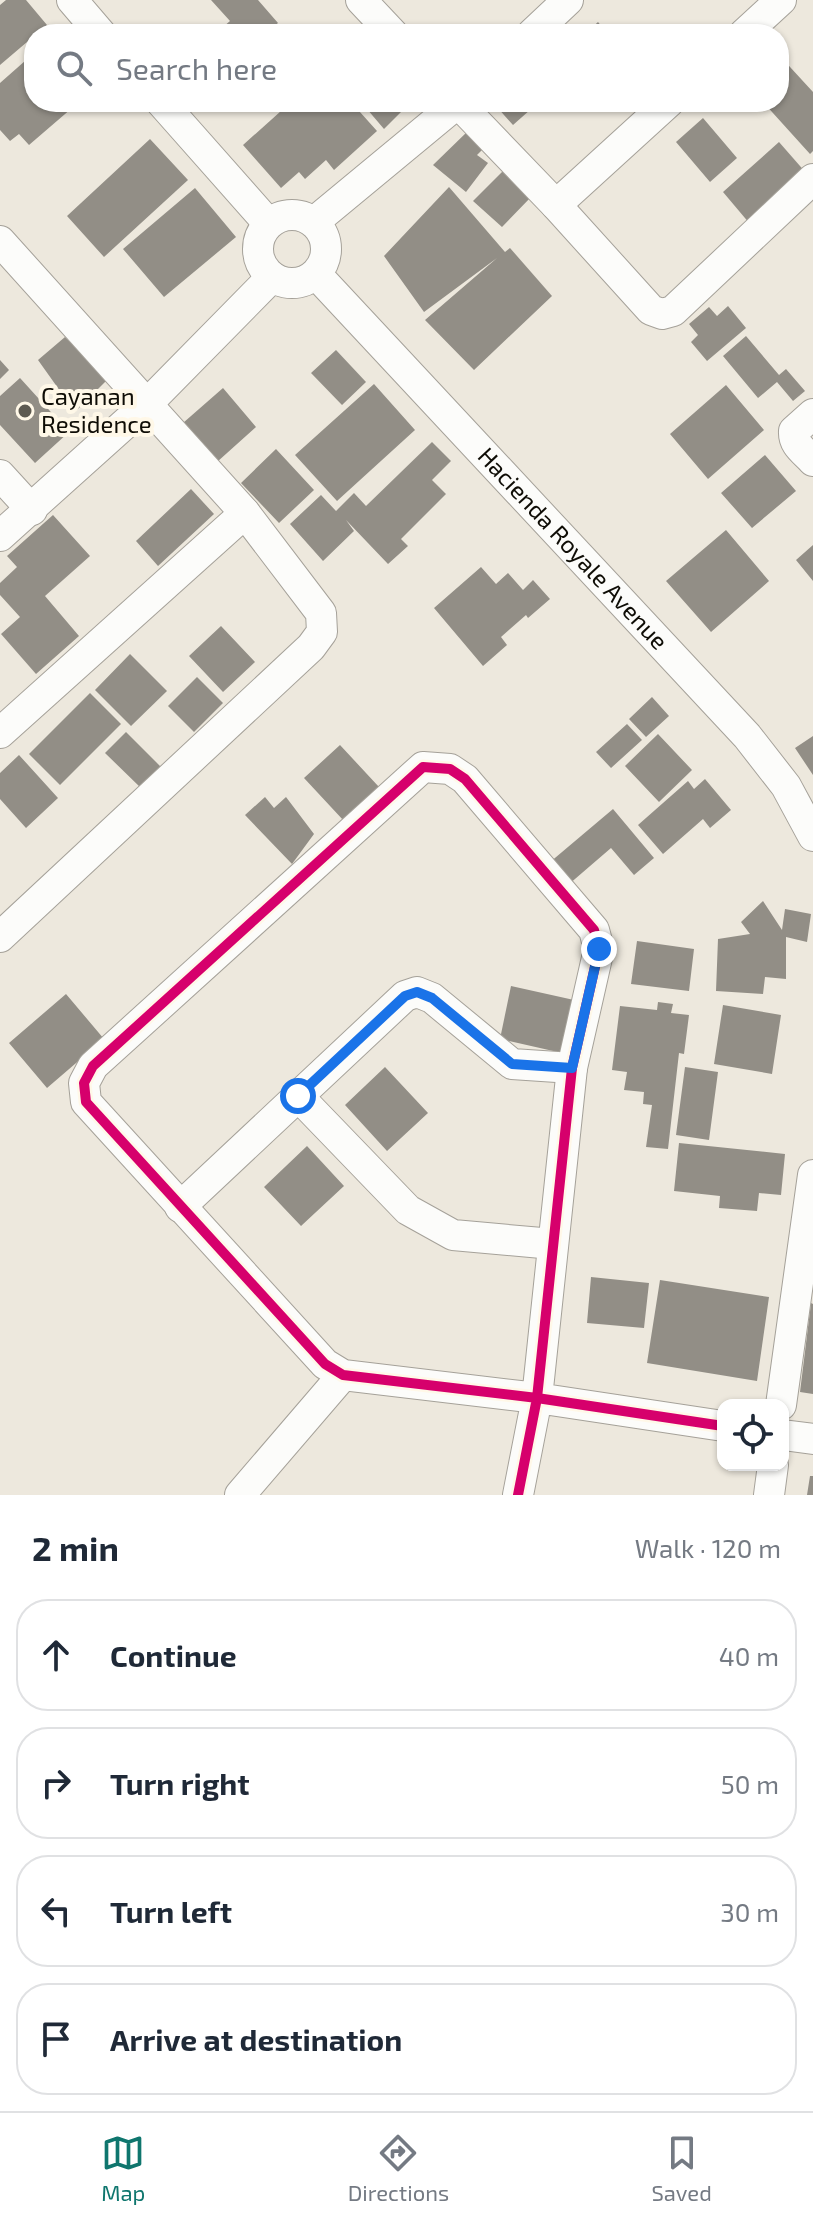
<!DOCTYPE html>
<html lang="en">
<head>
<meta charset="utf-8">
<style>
  body { margin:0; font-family:"Exo 2",sans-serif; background:#f2f2f3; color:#1f2937 }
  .controls { position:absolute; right:24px; bottom:24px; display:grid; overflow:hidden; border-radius:16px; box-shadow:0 2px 6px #0004 }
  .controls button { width:72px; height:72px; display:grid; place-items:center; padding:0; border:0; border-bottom:2px solid #e0e1e3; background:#fff; color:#1f2937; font:40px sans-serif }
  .stop { position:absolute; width:24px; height:24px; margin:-18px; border:6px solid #1a73e8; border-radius:50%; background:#fff }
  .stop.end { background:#1a73e8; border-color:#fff; box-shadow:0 2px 8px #0008 }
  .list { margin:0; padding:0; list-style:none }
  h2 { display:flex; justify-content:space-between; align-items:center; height:104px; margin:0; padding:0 32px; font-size:34px }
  h2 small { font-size:26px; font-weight:400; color:#747a83 }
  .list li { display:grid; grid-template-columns:52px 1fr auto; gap:24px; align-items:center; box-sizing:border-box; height:112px; margin:0 16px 16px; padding:0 16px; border:2px solid #e0e1e3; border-radius:32px }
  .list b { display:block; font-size:30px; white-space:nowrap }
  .list em { font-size:26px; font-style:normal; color:#747a83 }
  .icon { flex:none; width:44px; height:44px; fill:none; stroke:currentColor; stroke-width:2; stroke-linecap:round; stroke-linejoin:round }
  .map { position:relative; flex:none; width:813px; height:1495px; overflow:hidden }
  .search { position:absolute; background:#fff; box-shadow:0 2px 6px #0004; left:24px; right:24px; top:24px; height:88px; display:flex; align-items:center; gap:20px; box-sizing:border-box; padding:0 28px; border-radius:32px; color:#747a83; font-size:30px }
  .sheet { height:616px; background:#fff }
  nav { display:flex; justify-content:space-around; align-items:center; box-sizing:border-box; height:112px; border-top:2px solid #e0e1e3; background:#fff; font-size:22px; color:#747a83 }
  nav a { display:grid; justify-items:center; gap:4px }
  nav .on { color:#0f766e }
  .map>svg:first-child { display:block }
  .building { fill:#928e86 }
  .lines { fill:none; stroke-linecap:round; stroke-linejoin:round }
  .minor-casing { stroke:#a5a199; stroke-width:32 }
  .minor { stroke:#fcfcfa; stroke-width:30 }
  .cycleway-casing { stroke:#fff8e8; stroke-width:15 }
  .cycleway { stroke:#d6006c; stroke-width:10 }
  .route { stroke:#1a73e8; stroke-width:10 }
  .poi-dot { fill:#5d5a51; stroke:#fff8e8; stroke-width:3 }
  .labels { text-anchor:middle; stroke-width:8; stroke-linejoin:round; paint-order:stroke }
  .poi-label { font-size:24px; fill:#0f0d06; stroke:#fff8e8; text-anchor:start }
  .street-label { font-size:24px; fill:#0f0d06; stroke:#fff8e8 }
</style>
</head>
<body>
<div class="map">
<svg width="813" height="1495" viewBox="0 0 813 1495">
  <rect width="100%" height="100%" fill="#ede8dd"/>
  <!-- building -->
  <path class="building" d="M6 0H26L47 25 0 65V5Z
    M211 0H258L278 23 265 34H215L230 21Z
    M598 22 608 34H585Z
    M34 53V102H79L29 145 19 134 10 141 0 130V83Z
    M779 55 813 92V151L810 154 763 102H779Z
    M291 102H351L377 131 334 170 326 160 305 179 299 172 281 188 243 145Z
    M361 102H411L384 129Z
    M501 102H539L513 125 496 106Z
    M560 102H576L567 110Z
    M703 118 737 158 710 182 676 142Z
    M469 130 485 147 477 155 488 163 466 192 433 165Z
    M150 139 188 180 104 257 67 216Z
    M779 142 807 174 750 224 723 192Z
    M507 167 531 197 502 227 473 201Z
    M449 187 505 252 510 248 552 296 474 370 425 320 497 258 424 312 384 256Z
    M195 188 236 237 164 297 123 249Z
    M728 306 746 328 707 361 691 342 698 335 689 324 709 307 717 316Z
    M746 336 779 375 786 369 805 391 793 401 777 382 758 398 723 356Z
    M65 337 108 379 75 412 38 360Z
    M336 350 366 382 342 405 311 373Z
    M0 360 9 370 0 379Z
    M20 378 69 432 35 463 0 425V396Z
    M374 384 415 430 337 501 295 455Z
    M726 385 764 430 708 479 670 434Z
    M223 388 256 427 217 462 183 423Z
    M432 442 451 461 432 480 446 494 401 539 408 546 388 564 346 520 354 531 323 561 290 524 321 495 336 511 354 493 366 506Z
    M276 449 314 490 279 523 241 483Z
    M765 455 796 491 752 528 721 493Z
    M191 489 214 514 158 566 136 541Z
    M53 515 90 556 45 596 79 636 36 674 1 634 20 617 0 595V583L17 567 7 556Z
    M726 530 769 581 711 632 666 581Z
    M813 545V581L796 560Z
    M481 567 496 584 508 573 523 590 533 580 550 599 528 618 526 615 501 637 507 645 483 666 434 608Z
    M221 626 255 662 223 692 189 656Z
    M130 654 167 691 131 726 95 690Z
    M197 677 223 703 194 732 168 706Z
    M90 693 121 724 60 785 29 754Z
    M652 697 669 716 646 737 629 719Z
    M627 724 642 740 611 768 596 752Z
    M126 732 162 768 142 789 105 753Z
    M658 734 692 770 659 802 625 766Z
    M813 736V775L795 748Z
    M340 745 379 787 344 821 304 778Z
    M19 755 58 798 26 828 0 799V773Z
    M705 779 731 810 710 828 703 819 663 854 638 825 688 781 694 789Z
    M265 797 274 808 286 797 314 834 292 864 245 815Z
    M613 809 654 858 634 875 611 848 568 885 549 863Z
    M763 901 782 930 785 909 811 914 807 942 786 937V979L765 977 763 994 716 991 718 939 750 934 741 922Z
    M637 941 694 949 689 991 631 984Z
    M511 986 574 1000 562 1053 500 1039Z
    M66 994 104 1039 47 1088 9 1043Z
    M658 1002 673 1004 671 1013 689 1015 684 1054 679 1053 668 1149 646 1147 652 1105 643 1104 644 1092 624 1090 627 1072 612 1070 620 1006 657 1010Z
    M723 1005 781 1015 772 1074 714 1064Z
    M385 1067 428 1113 387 1151 345 1105Z
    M685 1067 718 1072 709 1140 676 1135Z
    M679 1143 785 1154 781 1195 759 1193 757 1211 719 1208 720 1196 674 1191Z
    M307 1146 344 1186 301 1226 264 1187Z
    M591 1277 649 1283 644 1328 587 1323Z
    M660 1280 769 1297 757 1381 647 1363Z
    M811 1303 813 1304V1394L800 1392Z
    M810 1476H813V1495H807Z"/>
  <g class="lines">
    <!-- minor casing -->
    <g class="minor-casing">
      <g id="minor">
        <path d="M72 0 101 34"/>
        <path d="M361 0 393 34"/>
        <path d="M532 34 568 0"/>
        <path d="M744 34 781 0"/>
        <path d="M161 102 268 223"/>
        <path d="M457 102 556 205 651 310 662 314 673 311 813 179"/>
        <path d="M556 205 669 102"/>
        <circle cx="292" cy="249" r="34"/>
        <path d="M314 222 459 102"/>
        <path d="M0 241 245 513 321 613 322 632 311 647 0 937"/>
        <path id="s1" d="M316 274 747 736 786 786 813 836"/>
        <path d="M813 414 794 431C793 445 804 451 813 461"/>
        <path d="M0 475 32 510"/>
        <path d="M0 536 148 403 272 277"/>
        <path d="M0 733 245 513"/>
        <path d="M298 1096 408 1210 453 1235 553 1244"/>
        <path d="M180 1207 405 996 417 992 432 998 512 1064 572 1068"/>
        <path d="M781 1405 813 1175"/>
        <path d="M783 1435 813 1439"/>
        <path d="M240 1495 343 1375"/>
        <path d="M518 1495 537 1398 572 1068 599 949 594 930 465 779 450 769 423 767 93 1066 84 1083 86 1102 325 1364 343 1375 537 1398 723 1426"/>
        <path d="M769 1495 773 1465"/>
      </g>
    </g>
    <!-- minor -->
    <use href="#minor" class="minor"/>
    <!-- cycleway casing -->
    <g class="cycleway-casing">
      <path id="cycleway" d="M518 1495 537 1398 572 1068 599 949 594 930 465 779 450 769 423 767 93 1066 84 1083 86 1102 325 1364 343 1375 537 1398 723 1426"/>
    </g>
    <!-- cycleway -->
    <use href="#cycleway" class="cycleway"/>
  </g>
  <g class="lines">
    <!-- route -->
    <path class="route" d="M298 1096 405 996 417 992 432 998 512 1064 572 1068 599 949"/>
  </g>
  <!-- markers -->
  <circle class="poi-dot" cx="25" cy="411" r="8"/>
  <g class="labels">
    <!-- poi labels -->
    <g class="poi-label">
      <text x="41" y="405">Cayanan<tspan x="41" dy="28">Residence</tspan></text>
    </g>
    <!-- street labels -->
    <g class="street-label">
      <text dy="8" stroke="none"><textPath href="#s1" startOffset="376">Hacienda Royale Avenue</textPath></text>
    </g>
  </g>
</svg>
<div class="controls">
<button><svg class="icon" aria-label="locate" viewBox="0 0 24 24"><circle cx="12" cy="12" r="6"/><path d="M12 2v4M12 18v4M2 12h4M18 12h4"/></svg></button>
</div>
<div class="stop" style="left:298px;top:1096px"></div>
<div class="stop end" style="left:599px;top:949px"></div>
<div class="search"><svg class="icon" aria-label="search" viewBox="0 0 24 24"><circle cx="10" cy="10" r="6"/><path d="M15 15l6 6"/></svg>Search here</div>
</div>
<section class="sheet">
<h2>2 min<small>Walk · 120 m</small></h2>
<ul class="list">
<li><svg class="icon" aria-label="ahead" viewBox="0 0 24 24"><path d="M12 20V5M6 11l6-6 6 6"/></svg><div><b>Continue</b></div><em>40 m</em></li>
<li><svg class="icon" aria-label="right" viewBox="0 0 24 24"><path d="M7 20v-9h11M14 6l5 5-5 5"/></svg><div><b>Turn right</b></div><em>50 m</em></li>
<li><svg class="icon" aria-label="left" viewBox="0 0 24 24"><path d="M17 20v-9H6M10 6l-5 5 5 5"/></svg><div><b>Turn left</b></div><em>30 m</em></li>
<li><svg class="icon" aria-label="arrive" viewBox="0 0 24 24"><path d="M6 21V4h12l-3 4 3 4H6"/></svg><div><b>Arrive at destination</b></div></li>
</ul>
</section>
<nav>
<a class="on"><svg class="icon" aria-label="map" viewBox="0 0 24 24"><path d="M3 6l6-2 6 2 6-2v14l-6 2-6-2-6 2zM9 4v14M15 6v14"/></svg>Map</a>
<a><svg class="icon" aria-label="directions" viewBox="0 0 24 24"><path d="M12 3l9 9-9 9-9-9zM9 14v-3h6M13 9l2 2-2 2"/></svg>Directions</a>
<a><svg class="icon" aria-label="saved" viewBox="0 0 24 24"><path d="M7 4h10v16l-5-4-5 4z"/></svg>Saved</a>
</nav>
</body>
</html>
